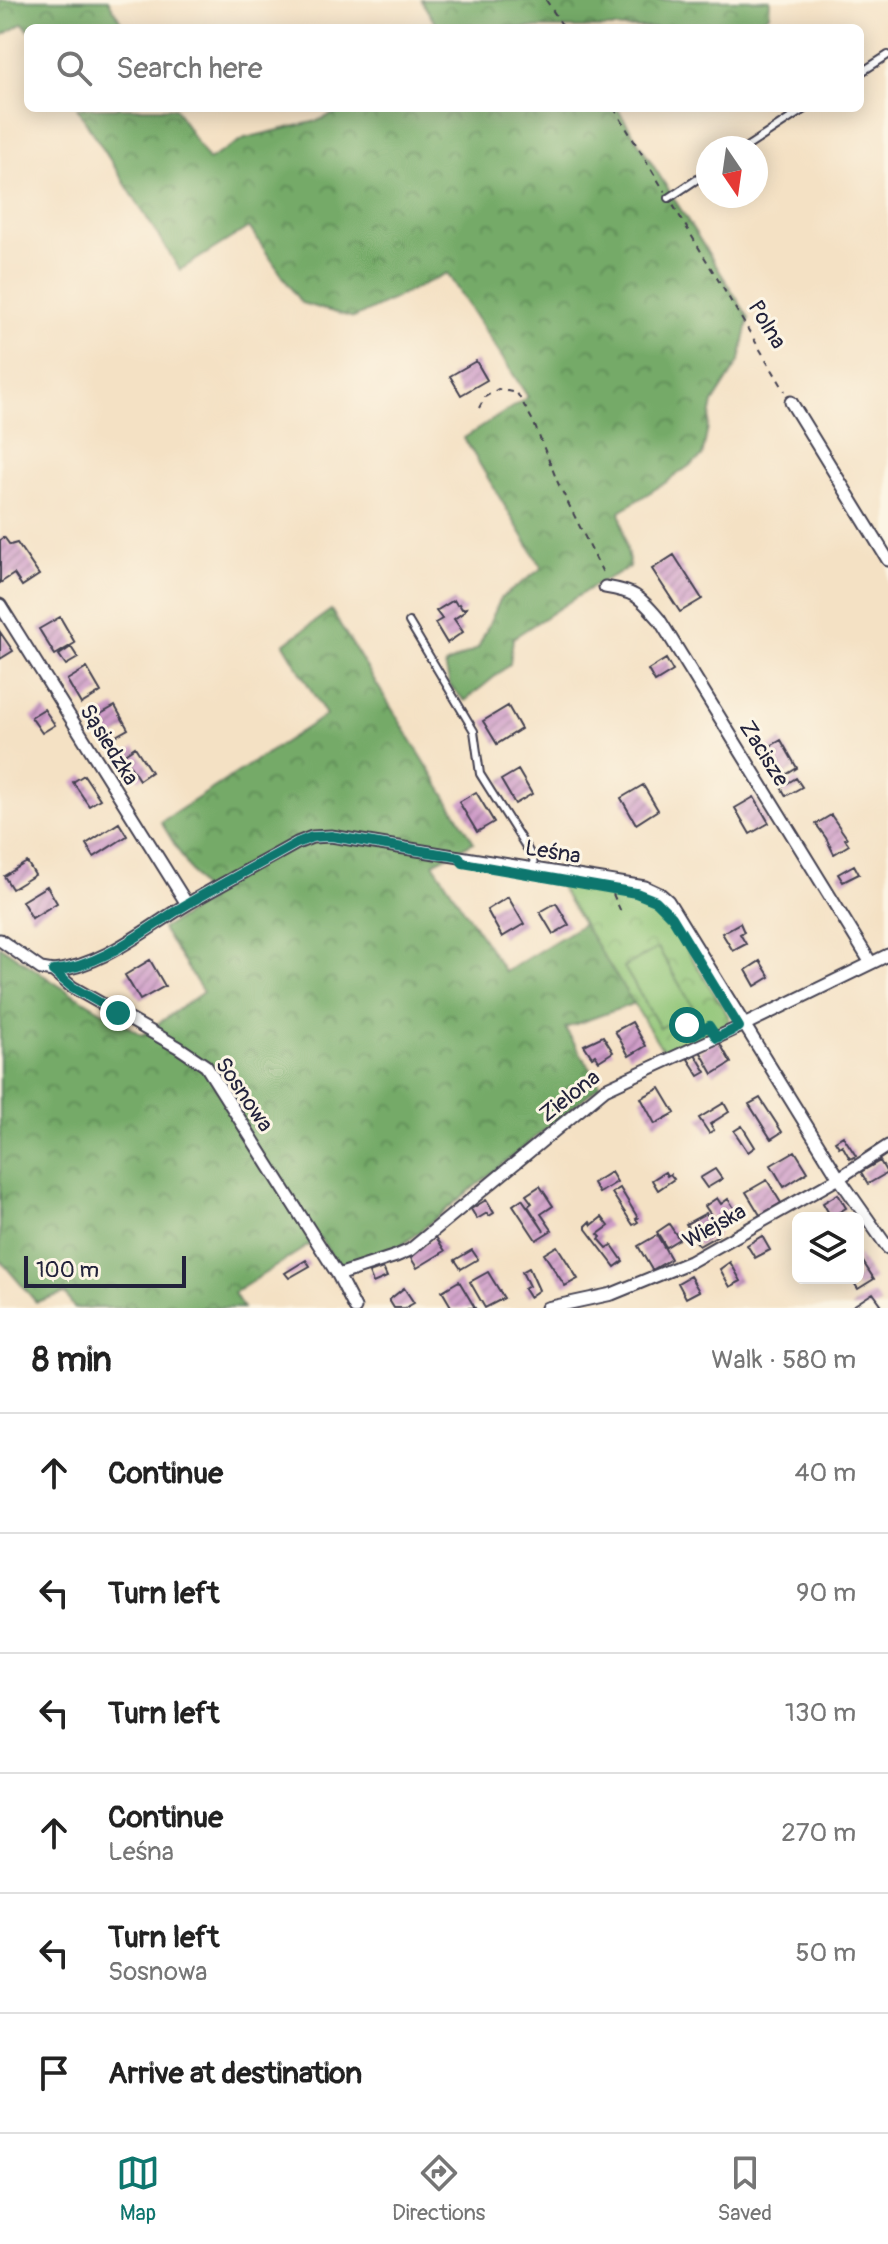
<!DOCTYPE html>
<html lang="en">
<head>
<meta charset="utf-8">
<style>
  body { margin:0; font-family:Pangolin,sans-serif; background:#f6f6f6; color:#222 }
  .controls { position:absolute; right:24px; bottom:24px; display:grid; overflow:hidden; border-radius:12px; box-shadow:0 4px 20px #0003 }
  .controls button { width:72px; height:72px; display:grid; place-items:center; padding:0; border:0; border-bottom:2px solid #e0e0e0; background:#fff; color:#222; font:40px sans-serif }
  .compass { position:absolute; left:696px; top:136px; width:72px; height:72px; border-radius:50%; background:#fff; box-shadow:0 4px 20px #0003; rotate:167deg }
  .scale { position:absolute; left:24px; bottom:20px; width:162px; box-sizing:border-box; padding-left:8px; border:4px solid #22223b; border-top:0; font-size:22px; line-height:28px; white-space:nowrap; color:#22223b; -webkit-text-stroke:6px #fcf5e5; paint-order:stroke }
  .stop { position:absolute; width:24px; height:24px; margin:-18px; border:6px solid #0f766e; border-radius:50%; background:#fff }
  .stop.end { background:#0f766e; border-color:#fff; box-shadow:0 2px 8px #0008 }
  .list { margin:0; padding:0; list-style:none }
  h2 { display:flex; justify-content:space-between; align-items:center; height:104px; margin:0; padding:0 32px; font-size:34px }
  h2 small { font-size:26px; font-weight:400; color:#767676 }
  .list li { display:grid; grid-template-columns:52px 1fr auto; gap:24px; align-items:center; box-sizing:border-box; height:120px; padding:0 32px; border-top:2px solid #e0e0e0 }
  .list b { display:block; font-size:30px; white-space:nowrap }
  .list p { margin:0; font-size:26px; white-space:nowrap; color:#767676 }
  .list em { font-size:26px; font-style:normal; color:#767676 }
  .icon { flex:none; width:44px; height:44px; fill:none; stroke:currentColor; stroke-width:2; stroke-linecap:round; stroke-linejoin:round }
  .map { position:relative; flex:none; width:888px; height:1308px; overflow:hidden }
  .search { position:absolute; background:#fff; box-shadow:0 4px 20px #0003; left:24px; right:24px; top:24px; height:88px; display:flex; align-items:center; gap:20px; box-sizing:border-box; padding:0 28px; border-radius:12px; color:#767676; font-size:30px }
  .sheet { height:824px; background:#fff }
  nav { display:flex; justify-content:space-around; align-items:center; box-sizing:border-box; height:112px; border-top:2px solid #e0e0e0; background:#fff; font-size:22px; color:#767676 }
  nav a { display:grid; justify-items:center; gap:4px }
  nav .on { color:#0f766e }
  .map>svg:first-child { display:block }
  .forest { fill:url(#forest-crowns); stroke:#4b6652; stroke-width:2 }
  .park { fill:url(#park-crowns); stroke:#597459; stroke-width:2 }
  .garden { fill:#90c577; stroke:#597459; stroke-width:2 }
  .building { fill:url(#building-hatch) }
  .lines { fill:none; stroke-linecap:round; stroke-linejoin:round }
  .lane-casing { stroke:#423f50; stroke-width:10 }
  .street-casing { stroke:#423f50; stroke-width:15 }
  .path { stroke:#423f50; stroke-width:2; stroke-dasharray:6 6; stroke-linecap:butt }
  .lane { stroke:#fff; stroke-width:6 }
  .street { stroke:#fff; stroke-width:11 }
  .route { stroke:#0f766e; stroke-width:10 }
  .labels { text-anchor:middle; stroke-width:6; stroke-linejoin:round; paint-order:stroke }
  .street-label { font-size:22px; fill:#22223b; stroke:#fcf5e5 }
</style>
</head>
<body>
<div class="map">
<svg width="888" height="1308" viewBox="0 0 888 1308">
  <defs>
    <pattern id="forest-crowns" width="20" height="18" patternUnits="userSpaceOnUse" patternTransform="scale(2)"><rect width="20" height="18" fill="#74aa68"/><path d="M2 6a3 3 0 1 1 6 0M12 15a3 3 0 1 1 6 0" fill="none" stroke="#5f8a57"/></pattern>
    <pattern id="park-crowns" width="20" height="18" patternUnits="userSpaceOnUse" patternTransform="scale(2)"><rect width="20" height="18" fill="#90c577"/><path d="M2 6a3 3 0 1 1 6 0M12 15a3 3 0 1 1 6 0" fill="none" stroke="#7ca968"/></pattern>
    <pattern id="building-hatch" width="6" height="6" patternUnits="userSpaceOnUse" patternTransform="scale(2)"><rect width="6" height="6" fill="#cd9ac7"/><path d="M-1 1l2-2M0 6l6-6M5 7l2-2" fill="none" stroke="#a67da3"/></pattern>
  </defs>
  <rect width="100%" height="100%" fill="#fcf5e5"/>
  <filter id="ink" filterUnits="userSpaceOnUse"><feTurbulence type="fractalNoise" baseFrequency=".0125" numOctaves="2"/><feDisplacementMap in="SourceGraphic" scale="16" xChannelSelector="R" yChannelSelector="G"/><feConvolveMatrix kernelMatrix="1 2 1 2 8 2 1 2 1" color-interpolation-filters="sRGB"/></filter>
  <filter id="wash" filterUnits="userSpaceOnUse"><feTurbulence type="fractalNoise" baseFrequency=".006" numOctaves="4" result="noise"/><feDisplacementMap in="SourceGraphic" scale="32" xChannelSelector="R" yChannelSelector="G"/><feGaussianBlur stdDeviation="1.8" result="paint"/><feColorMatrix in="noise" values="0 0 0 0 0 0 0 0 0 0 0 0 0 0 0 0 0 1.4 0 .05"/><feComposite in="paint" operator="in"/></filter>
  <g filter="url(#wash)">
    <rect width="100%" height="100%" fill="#f4e1c4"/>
    <!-- forest -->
    <path class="forest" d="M0 0H108L125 28H28V30L23 23 0 37Z
      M421 0H770L769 15 747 28H438Z
      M77 108H175L208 160 245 138 317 121 348 108H617L749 318 740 360 713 403 702 457 665 483 620 511 630 567 592 587 513 638 510 664 465 701 450 686 445 665 478 648 501 598 542 568 464 438 528 397 447 273 354 318 301 303 249 227 180 270Z
      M331 610 474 842 433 863 505 972 583 924 568 900 658 945 638 1002 565 1028 600 1085 400 1247 339 1268 320 1238 234 1293 243 1308H74L65 1293 36 1302 0 1260V946L58 985 142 1035 203 992 162 929 209 901 161 822 326 715 284 644Z"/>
    <!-- park -->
    <path class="park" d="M558 884 643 898 662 911 729 1017 727 1027 666 1055Z"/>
    <!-- garden -->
    <path class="garden" d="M658 948 694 1009 660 1028 624 967Z"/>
    <g id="blocks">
      <!-- building -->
      <path class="building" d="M476 361 487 380 461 395 450 376Z
        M4 537 10 545 17 543 39 575 22 586 14 574 0 583V540Z
        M674 555 702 599 680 612 652 569Z
        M454 600 457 605 459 604 462 609 466 608 464 612 454 619 463 632 447 643 435 623 442 619 436 611Z
        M60 617 75 643 55 655 39 629Z
        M0 632 13 651 0 659Z
        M71 647 78 658 66 665 59 655Z
        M666 659 673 671 655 682 648 670Z
        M87 668 101 692 81 704 67 680Z
        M115 706 128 729 105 742 92 719Z
        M508 706 521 729 497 744 483 721Z
        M44 709 55 725 42 733 31 717Z
        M781 740 797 768 779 779 762 751Z
        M135 747 151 772 139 780 123 755Z
        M518 770 532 794 515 804 501 780Z
        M84 775 100 799 89 806 73 782Z
        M796 778 802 787 786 796 781 787Z
        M643 785 658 810 636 824 621 798Z
        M476 792 494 822 477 832 459 802Z
        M754 797 769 823 750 834 735 808Z
        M831 815 847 838 845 839 849 845 834 854 826 838 816 824Z
        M119 823 127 836 94 857 86 844Z
        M27 862 35 875 12 889 4 876Z
        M854 865 859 874 843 882 838 874Z
        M47 886 57 903 32 918 22 901Z
        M508 897 524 924 502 937 487 910Z
        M556 903 569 925 553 934 540 912Z
        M740 923 744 932 740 934 746 944 733 951 722 933Z
        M150 960 165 986 140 1000 125 975Z
        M760 961 770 977 755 986 746 970Z
        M632 1022 646 1046 629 1056 615 1031Z
        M603 1036 613 1052 599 1061 595 1055 592 1057 584 1045Z
        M718 1040 731 1063 713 1074 700 1051Z
        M695 1054 706 1072 699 1076 688 1059Z
        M660 1088 675 1113 655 1124 641 1098Z
        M760 1098 782 1132 771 1139 749 1104Z
        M724 1103 729 1112 710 1124 714 1130 709 1133 699 1118Z
        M742 1126 755 1147 748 1152 734 1131Z
        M843 1136 856 1156 850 1159 842 1145 839 1147 835 1141Z
        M795 1151 808 1172 784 1187 771 1165Z
        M880 1161 887 1173 868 1184 861 1172Z
        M715 1169 722 1179 707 1188 700 1178Z
        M611 1172 617 1182 599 1193 593 1183Z
        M665 1172 667 1176 670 1174 674 1179 658 1190 652 1180Z
        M767 1180 781 1203 760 1215 746 1192Z
        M540 1186 553 1206 541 1214 552 1230 536 1240 513 1205 522 1199 544 1231 528 1206 532 1203 526 1195Z
        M620 1188 638 1218 636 1219 638 1222 633 1225 612 1193Z
        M838 1194 846 1208 831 1217 823 1203Z
        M717 1198 721 1204 728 1199 736 1211 717 1224 705 1206Z
        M486 1200 494 1213 489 1216 487 1213 477 1219 471 1209Z
        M706 1213 718 1235 699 1246 686 1224Z
        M602 1217 609 1226 598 1234 601 1237 599 1239 607 1248 612 1245 623 1261 615 1267 586 1229V1226L590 1222 592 1225Z
        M669 1224 679 1239 666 1247 657 1232Z
        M657 1235 671 1259 652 1270 638 1246Z
        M762 1236 770 1250 755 1258 747 1245Z
        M436 1237 445 1251 417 1268 409 1255Z
        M557 1246 578 1279 565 1286 544 1254Z
        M472 1250 478 1259 461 1269 455 1260Z
        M858 1254 874 1279 858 1289 851 1278H858Z
        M306 1260 310 1266 289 1278 285 1273Z
        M730 1262 741 1281 730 1287 720 1269Z
        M383 1268 387 1277 373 1283 369 1273Z
        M529 1268 539 1290 529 1297 524 1289 529 1286 522 1272Z
        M488 1272 504 1298 485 1308 470 1282Z
        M690 1276 699 1291 686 1298 678 1283Z
        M459 1281 475 1308H452L442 1291Z
        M404 1288 414 1303 405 1308H394L389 1300Z
        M873 1293 881 1304 874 1308H850Z"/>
    </g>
  </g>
  <g filter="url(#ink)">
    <use href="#blocks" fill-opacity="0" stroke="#423f50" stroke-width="2"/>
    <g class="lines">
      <!-- lane casing -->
      <g class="lane-casing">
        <path id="lane" d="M860 73 888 55
          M745 148 806 108
          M669 198 708 172
          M409 622 474 731 480 774 533 858 534 868"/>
      </g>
      <!-- street casing -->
      <g class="street-casing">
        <path id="street" d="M791 402 888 560
          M605 587C636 592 639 596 659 619L871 963
          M0 605 187 904
          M0 940 41 969 53 971 72 987 178 1047 206 1066 338 1275 355 1308
          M53 971C102 966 143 931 184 906 221 884 260 864 297 843L312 837 331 836 645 887 660 894 668 901 839 1178 888 1248
          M338 1275 396 1256 410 1250 605 1089 744 1025 888 955
          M547 1308 612 1294 690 1262 839 1178 888 1146"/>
      </g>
      <!-- path -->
      <path class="path" d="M546 0 564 28
        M614 108 665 192
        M673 205 785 391
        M479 408 485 397 498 389 517 393 533 421 558 483 605 577
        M613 894 621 912
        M687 1025 693 1035 710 1026"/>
      <!-- lane -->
      <use href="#lane" class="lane"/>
      <!-- street -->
      <use href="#street" class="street"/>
    </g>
  </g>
  <g class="lines" filter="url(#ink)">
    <!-- route -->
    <path class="route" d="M118 1013 72 987 53 971C101 967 143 931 184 906 221 884 260 864 297 843L312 837 331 836 459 857 463 863 636 893 656 901 672 917 739 1027 717 1038 709 1026 693 1035 687 1025"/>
  </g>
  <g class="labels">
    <!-- street labels -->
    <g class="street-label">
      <text transform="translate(768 324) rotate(59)" y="8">Polna</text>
      <text transform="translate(110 744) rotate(58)" y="8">Sąsiedzka</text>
      <text transform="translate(765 753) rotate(58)" y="8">Zacisze</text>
      <text transform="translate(553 851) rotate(9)" y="8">Leśna</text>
      <text transform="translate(245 1094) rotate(56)" y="8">Sosnowa</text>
      <text transform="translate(569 1095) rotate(-38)" y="8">Zielona</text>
      <text transform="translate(714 1225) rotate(-29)" y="8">Wiejska</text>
    </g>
  </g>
</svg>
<div class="controls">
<button><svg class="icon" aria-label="layers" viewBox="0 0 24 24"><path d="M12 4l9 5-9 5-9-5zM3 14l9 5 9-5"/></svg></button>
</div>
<svg class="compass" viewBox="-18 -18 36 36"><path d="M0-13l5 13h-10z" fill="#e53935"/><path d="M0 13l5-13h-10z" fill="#767676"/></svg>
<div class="scale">100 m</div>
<div class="stop" style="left:687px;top:1025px"></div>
<div class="stop end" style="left:118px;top:1013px"></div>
<div class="search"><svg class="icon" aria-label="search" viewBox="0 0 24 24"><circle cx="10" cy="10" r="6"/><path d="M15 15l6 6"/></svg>Search here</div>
</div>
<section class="sheet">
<h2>8 min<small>Walk · 580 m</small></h2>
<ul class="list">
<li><svg class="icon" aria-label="ahead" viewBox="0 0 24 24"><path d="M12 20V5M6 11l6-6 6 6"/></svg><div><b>Continue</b></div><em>40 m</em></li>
<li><svg class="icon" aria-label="left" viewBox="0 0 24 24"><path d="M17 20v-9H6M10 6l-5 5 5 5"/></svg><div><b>Turn left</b></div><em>90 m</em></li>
<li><svg class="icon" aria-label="left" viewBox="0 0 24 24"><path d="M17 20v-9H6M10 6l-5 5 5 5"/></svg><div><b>Turn left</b></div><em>130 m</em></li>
<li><svg class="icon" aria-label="ahead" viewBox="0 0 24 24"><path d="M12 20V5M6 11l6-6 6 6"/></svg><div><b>Continue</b><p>Leśna</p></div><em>270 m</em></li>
<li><svg class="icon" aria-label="left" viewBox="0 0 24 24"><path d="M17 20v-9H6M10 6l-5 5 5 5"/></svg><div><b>Turn left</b><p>Sosnowa</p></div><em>50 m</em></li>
<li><svg class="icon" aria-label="arrive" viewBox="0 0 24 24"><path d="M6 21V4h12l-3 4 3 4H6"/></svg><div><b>Arrive at destination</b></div></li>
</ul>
</section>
<nav>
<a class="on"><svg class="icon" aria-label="map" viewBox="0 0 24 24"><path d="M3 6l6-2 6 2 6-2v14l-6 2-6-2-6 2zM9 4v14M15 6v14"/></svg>Map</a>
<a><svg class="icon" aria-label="directions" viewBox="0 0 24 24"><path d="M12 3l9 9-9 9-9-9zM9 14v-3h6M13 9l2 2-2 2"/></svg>Directions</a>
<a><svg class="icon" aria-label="saved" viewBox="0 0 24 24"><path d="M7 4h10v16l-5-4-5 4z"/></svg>Saved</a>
</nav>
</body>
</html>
